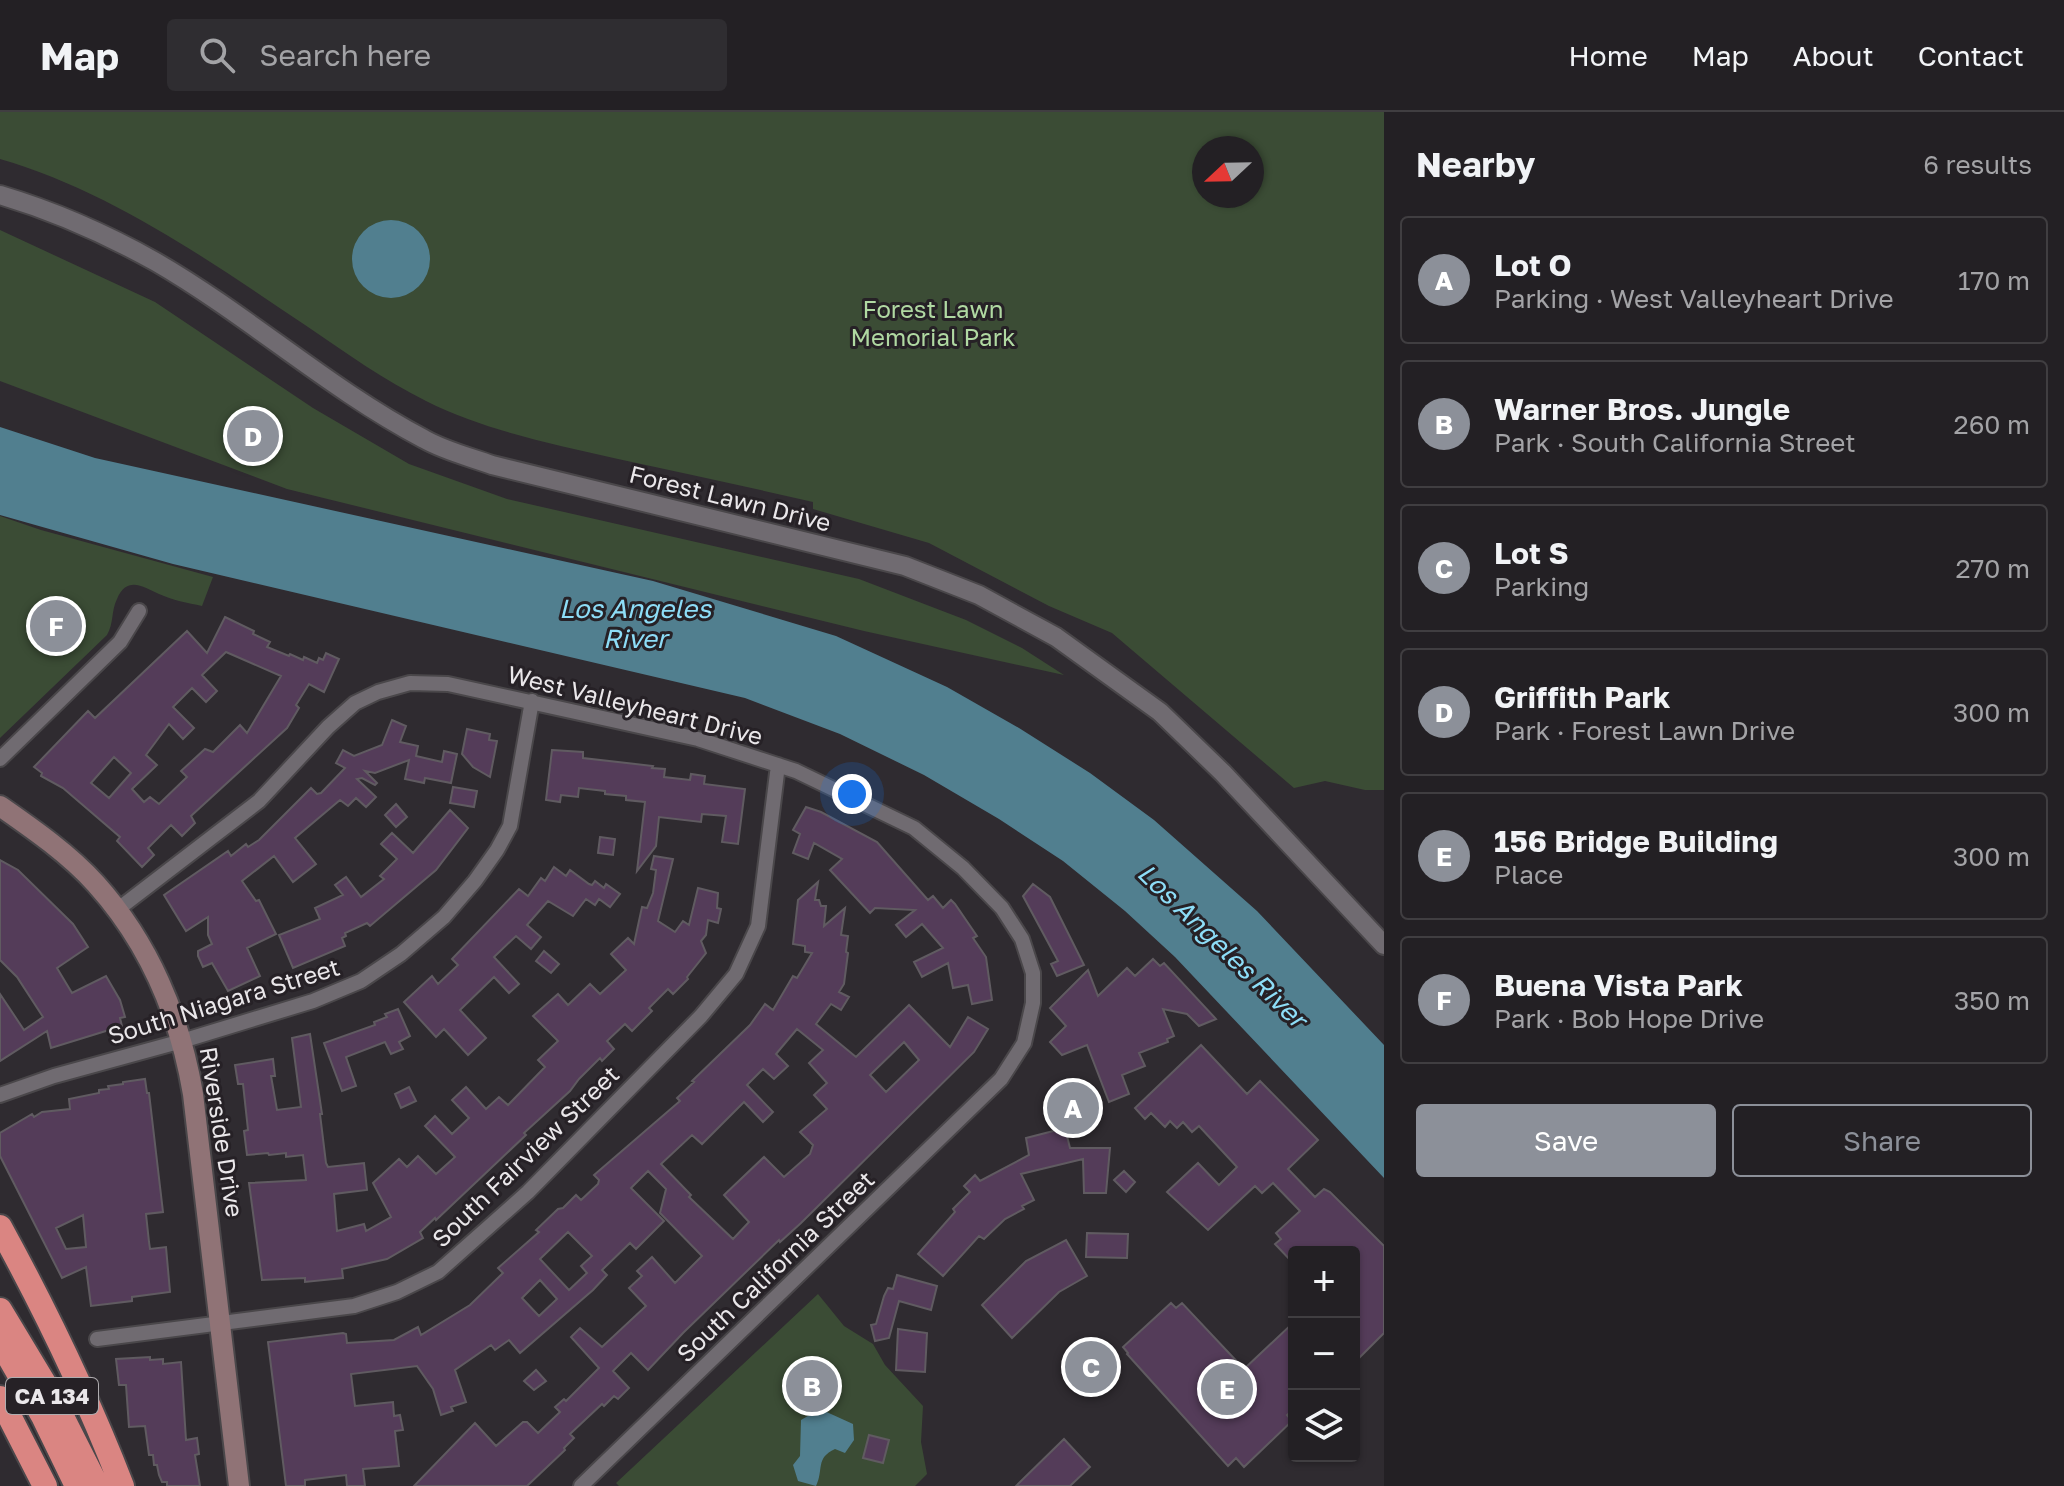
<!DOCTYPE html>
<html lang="en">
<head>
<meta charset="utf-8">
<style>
  body { margin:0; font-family:"Golos Text",sans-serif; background:#2f2d31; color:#f1f3f6 }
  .controls { position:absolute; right:24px; bottom:24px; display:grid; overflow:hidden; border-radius:8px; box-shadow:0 2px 6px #0004 }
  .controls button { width:72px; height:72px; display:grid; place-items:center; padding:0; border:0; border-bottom:2px solid #403e41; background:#232024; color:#f1f3f6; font:40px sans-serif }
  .compass { position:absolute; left:1192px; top:24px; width:72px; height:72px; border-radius:50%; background:#232024; box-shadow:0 2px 6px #0004; rotate:248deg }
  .you { position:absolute; left:852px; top:682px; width:28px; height:28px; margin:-20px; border:6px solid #fff; border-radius:50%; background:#1a73e8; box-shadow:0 0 0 12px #1a73e833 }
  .badge { display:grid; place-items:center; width:52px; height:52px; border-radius:50%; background:#8c9099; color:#fff; font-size:26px; font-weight:700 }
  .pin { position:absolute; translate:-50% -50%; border:4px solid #fff; box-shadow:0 2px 8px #0006 }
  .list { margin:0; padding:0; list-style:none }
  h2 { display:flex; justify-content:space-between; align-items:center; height:104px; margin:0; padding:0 32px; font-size:34px }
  h2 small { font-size:26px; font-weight:400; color:#a3a3a6 }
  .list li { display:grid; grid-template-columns:52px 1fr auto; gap:24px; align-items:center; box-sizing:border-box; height:128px; margin:0 16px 16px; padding:0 16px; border:2px solid #403e41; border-radius:8px }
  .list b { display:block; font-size:30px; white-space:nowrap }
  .list p { margin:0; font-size:26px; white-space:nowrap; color:#a3a3a6 }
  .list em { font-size:26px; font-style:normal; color:#a3a3a6 }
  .actions { display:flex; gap:16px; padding:24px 32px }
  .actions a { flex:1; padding:18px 0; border:2px solid #8c9099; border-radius:8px; text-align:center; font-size:28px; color:#8c9099 }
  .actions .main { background:#8c9099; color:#fff }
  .icon { flex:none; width:44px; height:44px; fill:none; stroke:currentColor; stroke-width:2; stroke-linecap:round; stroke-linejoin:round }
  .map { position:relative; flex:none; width:1384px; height:1374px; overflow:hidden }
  header { display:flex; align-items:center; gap:48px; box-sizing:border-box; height:112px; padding:0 40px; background:#232024; border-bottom:2px solid #403e41 }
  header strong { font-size:38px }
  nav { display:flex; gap:44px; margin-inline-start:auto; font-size:28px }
  .search { width:560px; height:72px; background:#2f2d31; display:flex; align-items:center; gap:20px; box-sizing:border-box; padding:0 28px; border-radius:8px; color:#a3a3a6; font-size:30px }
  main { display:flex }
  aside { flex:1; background:#232024 }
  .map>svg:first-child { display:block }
  .green { fill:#3b4c35; fill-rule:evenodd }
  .water { fill:#517f8f }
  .building { fill:#543c59; stroke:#605b61; stroke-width:2; fill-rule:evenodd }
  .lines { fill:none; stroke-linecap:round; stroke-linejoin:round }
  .minor-casing { stroke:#4a474a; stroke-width:18 }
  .tertiary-casing { stroke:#4a474a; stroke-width:22 }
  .secondary-casing { stroke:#4a474a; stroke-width:24 }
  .motorway-casing { stroke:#4a474a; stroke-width:28 }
  .minor { stroke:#706b71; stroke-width:14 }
  .tertiary { stroke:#706b71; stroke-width:18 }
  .secondary { stroke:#907376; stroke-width:20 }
  .motorway { stroke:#da8582; stroke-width:24 }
  .labels { text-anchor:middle; stroke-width:6; stroke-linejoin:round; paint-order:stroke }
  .shield { fill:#262126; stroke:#afacaf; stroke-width:2 }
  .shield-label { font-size:22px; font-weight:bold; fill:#eae7ea }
  .park-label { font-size:24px; fill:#b0d9a2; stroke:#262126 }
  .street-label { font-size:24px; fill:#eae7ea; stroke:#262126 }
  .water-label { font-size:26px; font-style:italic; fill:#8dddf7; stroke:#262126 }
</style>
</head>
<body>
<header>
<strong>Map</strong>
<div class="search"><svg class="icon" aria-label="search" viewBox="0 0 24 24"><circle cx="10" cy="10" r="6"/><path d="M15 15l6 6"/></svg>Search here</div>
<nav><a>Home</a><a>Map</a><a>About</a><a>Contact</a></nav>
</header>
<main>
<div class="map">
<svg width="1384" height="1374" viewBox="0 0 1384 1374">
  <rect width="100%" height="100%" fill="#2f2b30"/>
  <!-- green -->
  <path class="green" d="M0 0H1384V678H1365L1325 669 1294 676 1112 521 1049 494 929 431 813 397V390C748 375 683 361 618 347 553 332 486 319 426 289 384 268 346 241 308 215 211 150 113 80 0 47ZM1204 36H1252V84H1204Z
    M0 118 155 190 313 296 409 352 507 387 859 467 966 508 1022 536 1064 563 864 519 287 377 0 269Z
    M0 404 41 418 213 465 202 494C188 491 172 488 159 482 144 475 127 463 117 487 111 499 114 511 107 523L0 626Z
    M818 1182 844 1214 873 1232 885 1253 923 1294 921 1330 927 1362 915 1374H619L616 1371Z"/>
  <!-- water -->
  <path class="water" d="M352 147a39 39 0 1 1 78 0a39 39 0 1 1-78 0Z
    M0 315 95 346 653 469 836 524 947 575 1019 616 1090 661 1154 708 1257 799 1384 933V1066L1175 845 1125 799 1063 749 999 707 924 663 840 622 745 586 173 452 0 403Z
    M820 1297 853 1312 854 1328 845 1341 835 1337C815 1346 824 1358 816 1374L798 1369 793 1353 800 1344 801 1308Z"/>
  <!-- building -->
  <path class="building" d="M225 505 254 519 253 522 270 530 267 535 289 544 290 542 303 548 304 545 317 551 319 546 323 548 326 541 339 547 324 580 309 572 296 593 299 596 287 616 191 704 195 711 182 724 171 713 148 736 154 743 142 755 117 729 120 725 63 676 41 664 42 661 34 655 88 599 95 606 187 519 207 541ZM226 540 281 564 247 621 240 613 213 640 205 637 181 659 187 665 159 692 150 685 144 690 132 677 157 653 146 643 169 612 183 627 194 616 173 595 192 576 206 590 217 579 202 563ZM114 645 131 661 109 686 91 671Z
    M392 608 406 614 400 630 418 634 416 644 442 650 444 639 457 642 451 671 425 666 424 671 405 667 409 648 375 661 365 659 377 671 375 673 362 666 357 667 376 685 366 695 356 686 348 694 340 688 295 726 316 752 293 770 274 744 242 769 256 789 259 788 276 822 247 836 260 864 228 879 212 851 203 855 198 844V839L212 832 208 823V805L186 819 164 783 228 739 231 744 246 732 248 735 259 728 311 676 317 682 321 681 345 656 336 651 343 638 354 644 382 633Z
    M467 617 490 622 489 628 497 629 490 665 473 655 462 642Z
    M552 638 583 640V646L653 654 652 656 665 657 664 665 690 668 691 662 705 664 704 672 745 677 738 732 722 730 726 704 702 702 701 710 659 705 656 734 637 759 645 690 626 688V684L605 682V679L579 676 578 685 561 683 560 690 546 688Z
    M453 675 477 679 474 695 450 691Z
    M396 692 407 705 396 715 385 703Z
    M806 695 821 700 877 730 928 788 933 784 943 796 951 788 955 792 977 824 973 826 986 845 992 888 972 892 968 873 953 876 948 851 922 865 914 850 943 836 922 812 906 825 896 813 915 798 875 796 870 801 830 758 842 747 814 731 808 747 793 741 800 722 793 718Z
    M450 698 468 716 436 758 370 814 367 811 345 821 346 824 342 826 345 834 293 856 279 823 320 807 315 796 343 783 335 773 346 765 361 785 384 767 380 764 397 747 381 732 392 721 413 741Z
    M600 725 615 727 613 743 598 741Z
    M654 744 673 747 658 809 675 820 683 809 689 813 698 776 718 781 717 796 721 797 718 811 708 808 706 823 701 829 706 841 687 865 688 867 673 882 668 877 649 896 652 899 632 919 625 912 607 929 614 937 602 949 600 946 579 967 570 979 524 1021 526 1023 436 1108 435 1106 420 1120 423 1126 387 1147 342 1157 343 1166 305 1170V1166L262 1168 249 1071 306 1068 303 1043 286 1045V1041L269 1043 268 1041 247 1043 244 1019 248 1018 243 972H238L235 953 273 947 275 964H271L277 998 301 995 292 926 310 922 322 1002H320L326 1051 328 1055 364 1051 367 1078 334 1082 337 1119 364 1112 366 1119 391 1105 373 1071 399 1047 407 1055 418 1044 436 1062 455 1045 425 1014 435 1004 452 1022 469 1006 452 988 466 975 486 997 499 985 508 993 545 955 538 948 558 929 533 904 558 882 568 893 590 872 600 882 626 858 611 842 628 826 634 832 642 795 647 796 653 781 656 758 651 757Z
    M0 748 18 758 73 812 88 835 57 856 72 881 106 864 120 888 125 905 120 906 122 914 51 936 47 919 0 949V882L24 918 43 905 17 865 0 848Z
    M554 755 566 764 570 758 589 772 592 773 595 769 604 776 606 772 620 782 610 795 599 787 595 793 586 787 573 804 548 789 527 813 541 825 531 837 516 824 494 845 519 872 509 881 494 865 460 898 486 926 468 943 444 917 436 925 404 890 432 864 438 872 458 853 452 847 519 777 528 784 541 766 545 769Z
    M818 770 815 788H819L821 794H826L824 814 845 796 841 823 848 824 846 840 848 841 844 872 839 880 849 885 841 898 831 892 816 912 856 945 909 893 950 935 968 905 988 917 974 940 801 1111 780 1130 779 1128 683 1221 648 1258 631 1241 613 1259 629 1276 618 1287 614 1284 604 1294 602 1292 570 1322 574 1326 564 1336 565 1338 527 1374H414L475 1311 496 1334 523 1310H527L538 1321 560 1300 555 1295 564 1287 566 1289 599 1256 571 1225 580 1216 602 1235 646 1194 629 1176 642 1164 637 1159 652 1145 675 1171 702 1144 660 1101 666 1077 648 1059 631 1076 664 1109 636 1137 630 1131 602 1158 607 1163 593 1178 520 1241 509 1228 495 1238 491 1233 455 1258 466 1290 451 1295 453 1299 441 1303 433 1277 417 1254 351 1262 355 1294 393 1290 394 1304 400 1303 403 1318 395 1319 399 1354 363 1357 365 1374H347L346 1363 305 1368V1374H286L268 1230 343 1221 346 1222 347 1231 394 1228 418 1215 421 1223 470 1193 503 1161 498 1156 539 1120 536 1118 558 1097 563 1096 576 1083 581 1088 598 1072 599 1068 594 1063 680 989 677 986 694 970 692 969 750 913 765 892 773 898 793 864 797 866 812 841 805 840V834L793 832 798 788ZM797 917 823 938 809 951 827 971 814 983 827 997 800 1020 813 1033 810 1042 784 1065 764 1045 724 1083 749 1110 733 1127 689 1085 691 1083 661 1052 692 1023 702 1032 744 990 763 1010 773 1000 747 973 763 957 774 967 788 954 776 942ZM904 930 919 948 886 980 870 963ZM568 1120 592 1144 581 1154 587 1161 569 1178 540 1147ZM540 1168 557 1187 539 1204 522 1186Z
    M1033 772 1050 785 1084 853 1057 864 1051 852 1058 849 1023 784Z
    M544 839 559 852 551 861 536 849Z
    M1153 847 1160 854 1164 851 1216 907 1199 914 1187 902 1163 897 1174 924 1167 927 1168 930 1139 941 1145 954 1122 963 1129 982 1109 990 1087 933 1062 943 1050 930 1066 914 1050 896 1088 858 1098 884 1127 856 1135 864Z
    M398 897 410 924 399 930 403 937 391 942 385 930 346 945 356 974 342 979 324 931 375 913 374 910 387 905 385 902Z
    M1201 933 1247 982 1260 969 1318 1028 1288 1057 1315 1085 1324 1077 1330 1080 1384 1134V1221L1354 1251V1140H1294V1152L1275 1132 1281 1127 1276 1121 1300 1099 1273 1071 1262 1081 1255 1074 1208 1118 1167 1080 1198 1051 1219 1073 1237 1055 1199 1014 1192 1020 1183 1010 1177 1016 1170 1009 1165 1015 1151 1001 1145 1007 1135 996Z
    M145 967 147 981H149L163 1100 146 1102 149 1130 150 1137 166 1135 170 1180 132 1185V1189L91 1194 86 1155 62 1166 0 1044V1021L32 1002 34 1005 42 1000 70 997 69 987 99 981V978L109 977 108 974 123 972V970ZM83 1103 86 1135 66 1137 56 1116Z
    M409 975 416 989 401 996 395 982Z
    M1065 1016 1070 1036H1110L1106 1081H1084L1083 1047 1021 1062 1034 1088 1022 1094 1024 1097 1005 1107 984 1127 979 1124 943 1164 918 1142 955 1100 953 1097 970 1080 964 1074 975 1063 980 1069 1029 1043 1026 1026Z
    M1124 1059 1135 1070 1126 1080 1114 1068Z
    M1087 1121 1128 1122 1127 1146 1086 1145Z
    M1066 1128 1087 1164 1059 1180 1012 1226 982 1193 1026 1149Z
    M897 1163 937 1174 931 1198 899 1189 889 1226 875 1229 871 1213 876 1212 884 1184 888 1176 893 1177Z
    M1171 1191 1176 1196 1182 1191 1244 1257 1294 1210V1297L1287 1303 1292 1309 1244 1355 1236 1346 1228 1354 1127 1242 1128 1241 1123 1235Z
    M898 1217 927 1221 925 1260 896 1258Z
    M150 1245V1248L163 1247V1252L181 1250 186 1328 197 1326 199 1342 195 1343 200 1374H167V1370H162L159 1363 157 1353H154L153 1343H149L145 1314 129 1315 126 1273H119L116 1247Z
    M536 1258 546 1269 534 1278 524 1269Z
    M869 1323 889 1328 883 1351 863 1346Z
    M1064 1327 1090 1355 1070 1374H1016Z"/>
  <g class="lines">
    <!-- minor casing -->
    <g class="minor-casing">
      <path id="minor" d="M0 647 120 530 139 499
        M117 798 259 689 328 615 355 591 378 580 410 571 448 572 698 627 796 659 914 716 963 756 1002 796 1022 827 1033 861V891L1024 931 1001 967 581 1374
        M0 983 54 964 182 929 313 889 361 869 401 842 444 805 475 769 497 738 510 714 532 589
        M97 1227 354 1194 397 1180 438 1160 528 1080 701 904 736 862 758 814 778 653"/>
    </g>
    <!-- tertiary casing -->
    <g class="tertiary-casing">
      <path id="tertiary" d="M0 83C54 99 106 122 156 150 249 204 329 277 424 327 445 339 470 345 492 353L905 454 979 483 1056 525 1160 600 1223 661 1384 833"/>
    </g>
    <!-- secondary casing -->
    <g class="secondary-casing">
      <path id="secondary" d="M0 694C33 717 69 742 96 772 149 831 180 905 193 982L239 1374"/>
    </g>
    <!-- motorway casing -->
    <g class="motorway-casing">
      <path id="motorway" d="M0 1115C46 1199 87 1284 122 1374
        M0 1198 50 1281 97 1374
        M0 1229 43 1304 77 1374
        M0 1286 45 1374"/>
    </g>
    <!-- minor -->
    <use href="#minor" class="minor"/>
    <!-- tertiary -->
    <use href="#tertiary" class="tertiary"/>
    <!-- secondary -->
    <use href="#secondary" class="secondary"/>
    <!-- motorway -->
    <use href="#motorway" class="motorway"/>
  </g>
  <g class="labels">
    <!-- shield labels -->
    <rect class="shield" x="6" y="1266" width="92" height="36" rx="6"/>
    <g class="shield-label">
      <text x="52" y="1292">CA 134</text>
    </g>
    <!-- park labels -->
    <g class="park-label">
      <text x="933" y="206">Forest Lawn<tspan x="933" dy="28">Memorial Park</tspan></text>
    </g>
    <!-- street labels -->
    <g class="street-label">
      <text transform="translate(730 387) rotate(14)" y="8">Forest Lawn Drive</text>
      <text transform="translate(635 594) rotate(14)" y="8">West Valleyheart Drive</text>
      <text transform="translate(224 890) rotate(-17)" y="8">South Niagara Street</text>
      <text transform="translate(221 1020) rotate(81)" y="8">Riverside Drive</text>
      <text transform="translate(526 1045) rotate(-44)" y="8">South Fairview Street</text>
      <text transform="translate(776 1155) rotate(-44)" y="8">South California Street</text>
    </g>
    <!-- water labels -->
    <g class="water-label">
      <text x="635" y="506">Los Angeles<tspan x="635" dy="30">River</tspan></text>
      <text transform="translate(1222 834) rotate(44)" y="9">Los Angeles River</text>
    </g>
  </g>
</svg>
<div class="controls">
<button>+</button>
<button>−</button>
<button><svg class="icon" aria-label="layers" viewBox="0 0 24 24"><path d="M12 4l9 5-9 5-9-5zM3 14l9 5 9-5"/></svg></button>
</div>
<svg class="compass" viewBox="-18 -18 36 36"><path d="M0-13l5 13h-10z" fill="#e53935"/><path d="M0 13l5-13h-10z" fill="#a3a3a6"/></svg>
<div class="you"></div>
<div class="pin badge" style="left:1073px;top:996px">A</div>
<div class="pin badge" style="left:812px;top:1274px">B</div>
<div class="pin badge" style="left:1091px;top:1255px">C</div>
<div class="pin badge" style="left:253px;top:324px">D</div>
<div class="pin badge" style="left:1227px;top:1277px">E</div>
<div class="pin badge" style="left:56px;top:514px">F</div>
</div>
<aside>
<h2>Nearby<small>6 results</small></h2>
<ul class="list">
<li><span class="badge">A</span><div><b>Lot O</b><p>Parking · West Valleyheart Drive</p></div><em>170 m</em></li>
<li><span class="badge">B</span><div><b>Warner Bros. Jungle</b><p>Park · South California Street</p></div><em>260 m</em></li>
<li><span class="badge">C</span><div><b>Lot S</b><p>Parking</p></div><em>270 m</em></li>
<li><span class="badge">D</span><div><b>Griffith Park</b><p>Park · Forest Lawn Drive</p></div><em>300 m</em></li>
<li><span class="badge">E</span><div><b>156 Bridge Building</b><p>Place</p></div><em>300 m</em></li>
<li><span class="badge">F</span><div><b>Buena Vista Park</b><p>Park · Bob Hope Drive</p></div><em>350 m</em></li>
</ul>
<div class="actions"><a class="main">Save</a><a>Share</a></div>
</aside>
</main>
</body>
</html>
